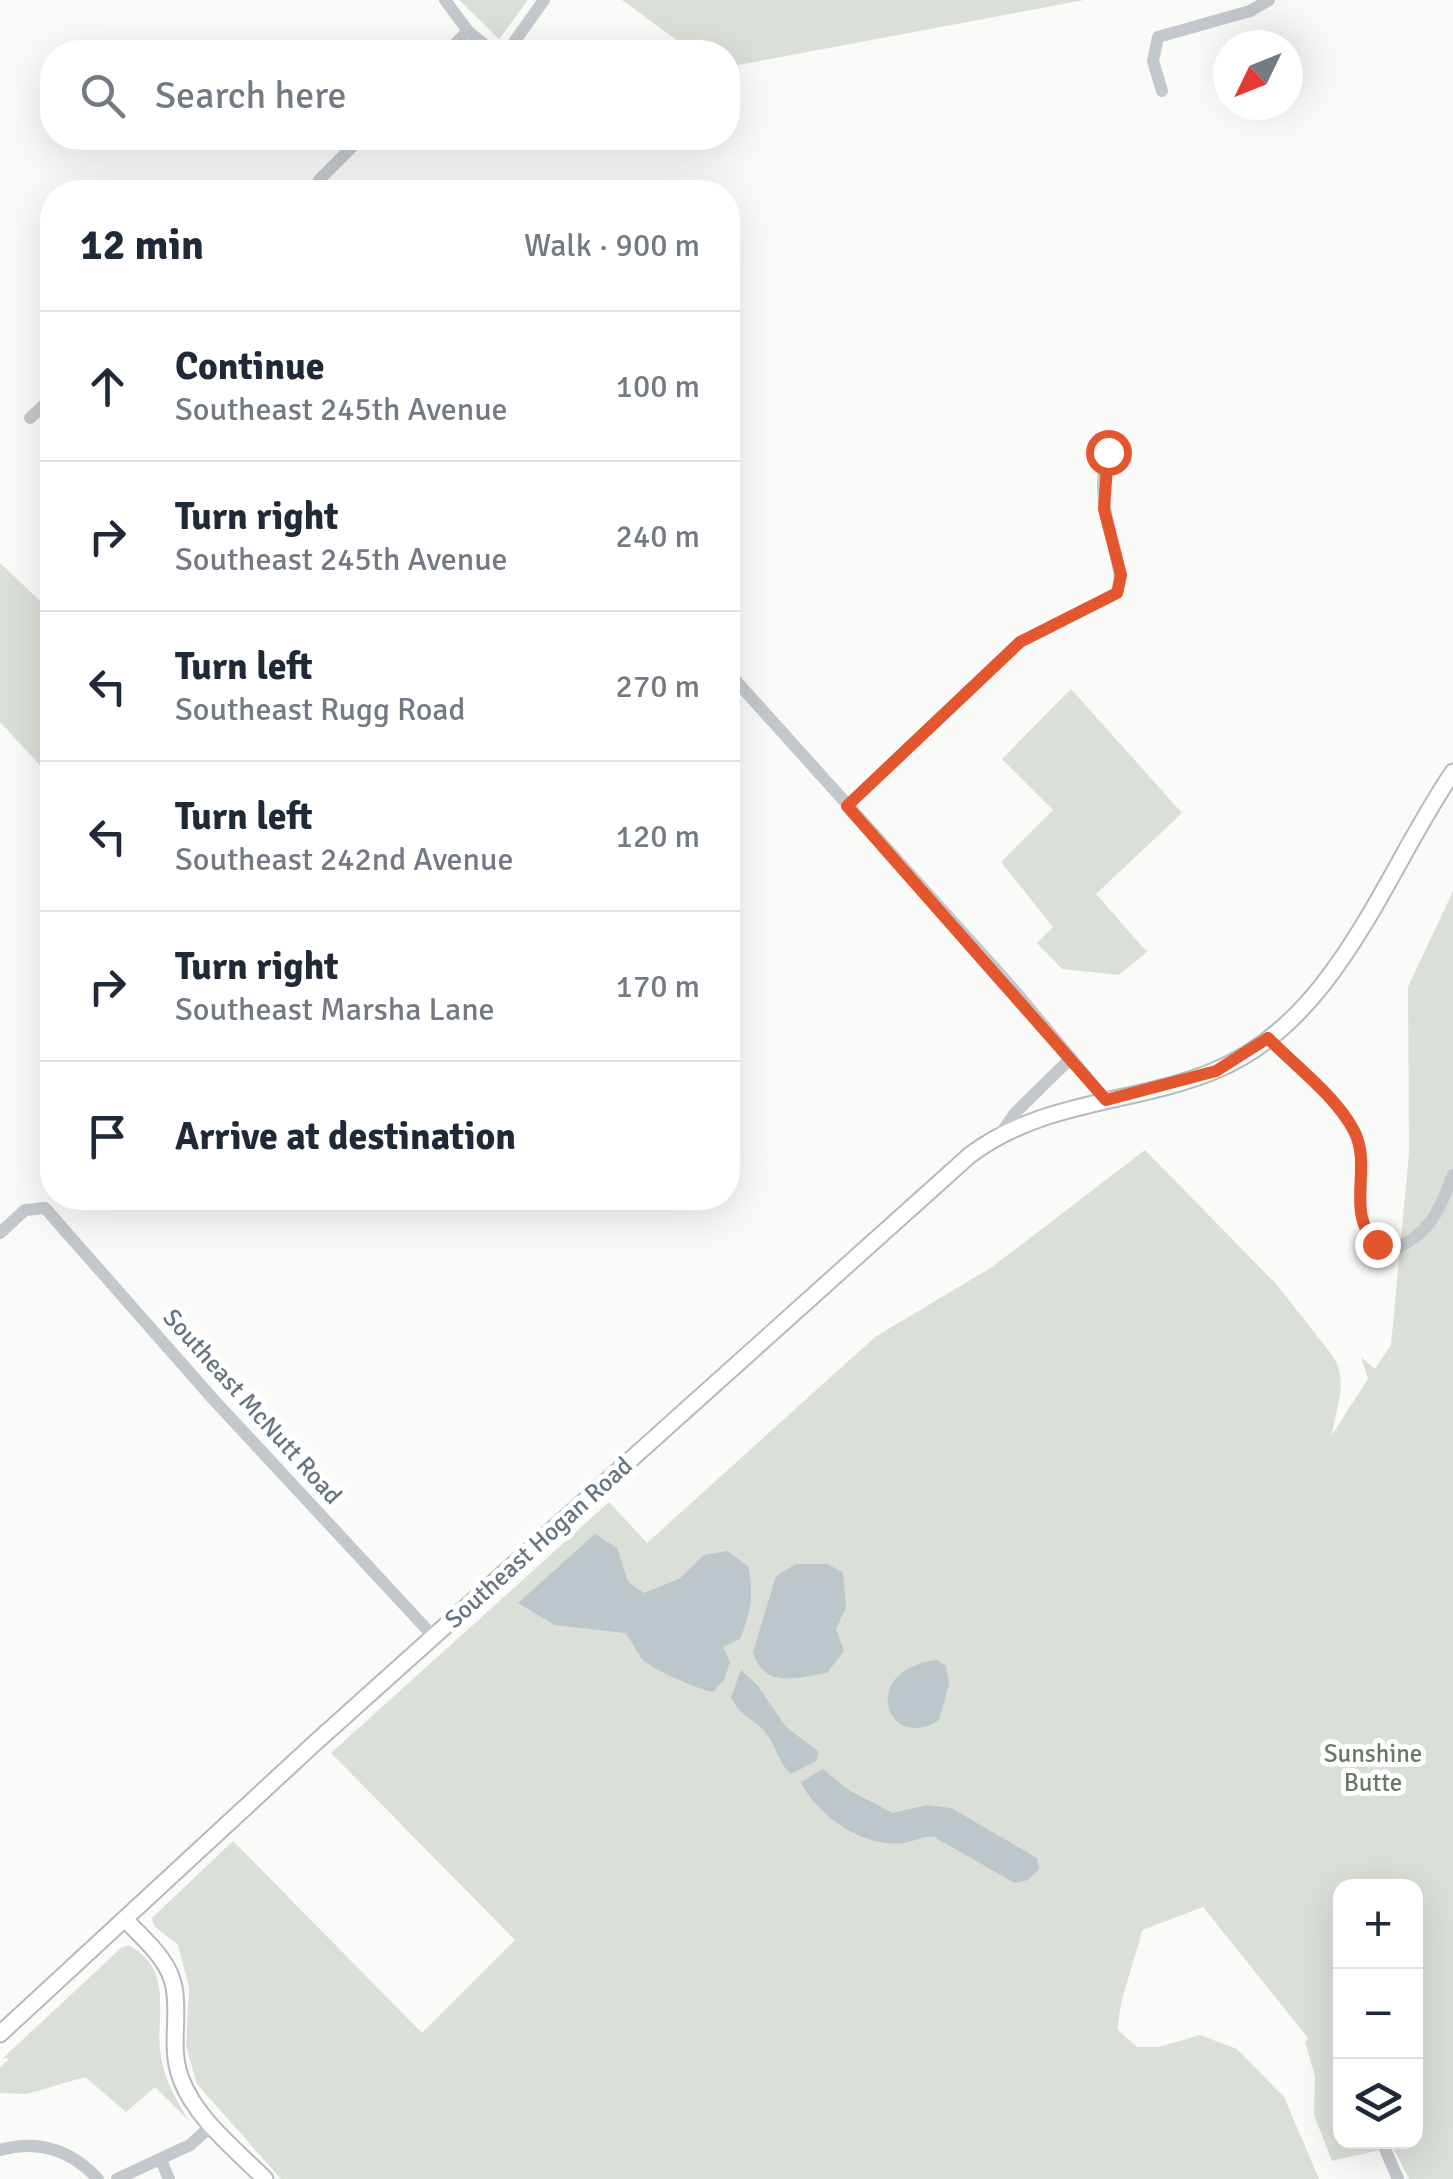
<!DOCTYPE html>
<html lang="en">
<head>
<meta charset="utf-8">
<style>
  body { margin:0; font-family:Signika,sans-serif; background:#f6f6f7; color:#1f2937 }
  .controls { position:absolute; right:30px; bottom:30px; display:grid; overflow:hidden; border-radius:20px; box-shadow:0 10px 40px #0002 }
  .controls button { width:90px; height:90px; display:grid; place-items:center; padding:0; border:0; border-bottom:2px solid #e0e1e3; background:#fff; color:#1f2937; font:50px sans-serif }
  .compass { position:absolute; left:1213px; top:30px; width:90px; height:90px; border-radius:50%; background:#fff; box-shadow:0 10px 40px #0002; rotate:227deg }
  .stop { position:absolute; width:30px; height:30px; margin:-22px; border:8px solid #e4572e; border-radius:50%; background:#fff }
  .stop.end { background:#e4572e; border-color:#fff; box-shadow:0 2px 10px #0008 }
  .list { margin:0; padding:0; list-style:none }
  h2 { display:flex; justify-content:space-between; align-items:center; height:130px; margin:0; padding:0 40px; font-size:42px }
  h2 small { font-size:32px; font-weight:400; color:#747a83 }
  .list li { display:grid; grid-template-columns:65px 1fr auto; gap:30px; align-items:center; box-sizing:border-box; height:150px; padding:0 40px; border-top:2px solid #e0e1e3 }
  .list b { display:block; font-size:38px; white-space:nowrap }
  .list p { margin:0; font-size:32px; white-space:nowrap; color:#747a83 }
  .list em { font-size:32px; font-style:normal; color:#747a83 }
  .icon { flex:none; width:55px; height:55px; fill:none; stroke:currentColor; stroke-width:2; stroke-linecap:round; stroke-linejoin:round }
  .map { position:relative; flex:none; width:1453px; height:2179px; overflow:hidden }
  .search { position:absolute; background:#fff; box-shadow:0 10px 40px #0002; left:40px; top:40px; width:700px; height:110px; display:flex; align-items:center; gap:25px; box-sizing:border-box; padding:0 35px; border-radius:40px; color:#747a83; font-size:38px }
  .panel { position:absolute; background:#fff; box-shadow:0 10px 40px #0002; left:40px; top:180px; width:700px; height:1030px; border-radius:40px }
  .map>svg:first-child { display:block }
  .green { fill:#dadfd7; fill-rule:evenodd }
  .water { fill:#bbc7cb }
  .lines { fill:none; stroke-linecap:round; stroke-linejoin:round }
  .major-casing { stroke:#b5babe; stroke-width:19 }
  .minor { stroke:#c3c8cc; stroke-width:12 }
  .major { stroke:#fff; stroke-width:15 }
  .route { stroke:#e4572e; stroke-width:12 }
  .labels { text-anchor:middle; stroke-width:10; stroke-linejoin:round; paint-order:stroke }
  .street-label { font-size:25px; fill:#657683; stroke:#fff }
  .park-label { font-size:25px; fill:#687a64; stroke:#fff }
</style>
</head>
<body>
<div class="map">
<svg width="1453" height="2179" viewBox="0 0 1453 2179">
  <rect width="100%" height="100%" fill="#fafaf8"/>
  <!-- green -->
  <path class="green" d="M459 0H528L499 39Z
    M622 0H1084L728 67V52H693Z
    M0 563 52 612V778L0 722Z
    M1071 689 1182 813 1096 894 1147 952 1119 975 1062 969 1037 943 1053 927 1001 862 1053 810 1002 759Z
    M1453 891V2179H1409L1393 2147 1332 2161 1314 2115 1315 2076 1305 2042 1308 2038 1203 1907 1142 1930C1135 1962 1118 2001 1118 2030L1137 2047H1159L1200 2035 1237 2049 1284 2097 1319 2179H281L197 2084 186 2046 189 1987 178 1945 154 1926 152 1918 233 1841 422 2033 515 1940 331 1753 609 1502 647 1543 875 1337 992 1267 1145 1150 1277 1285 1332 1355C1350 1382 1335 1408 1332 1435L1368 1379 1361 1357 1375 1369 1391 1345 1409 1154 1408 987ZM1340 1886H1416V2142H1340Z
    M129 1945C176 1972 154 2015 161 2057 165 2082 177 2101 189 2121L155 2087 126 2112 85 2077 27 2094 0 2093V2067L9 2059 3 2058 121 1948Z"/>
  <!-- water -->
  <path class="water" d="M595 1534 617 1548 628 1582 644 1593 679 1579 704 1555 727 1551 748 1566C754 1594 751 1612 740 1639L723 1647 730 1662 724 1680 713 1692C700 1690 654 1670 644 1661 637 1654 632 1641 625 1633L555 1625 518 1603Z
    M796 1564H827L843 1572 846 1607 836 1629 844 1651 827 1673C800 1677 763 1690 753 1652L776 1576Z
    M937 1660 946 1666 949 1684 939 1720C888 1754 856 1670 937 1660Z
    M741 1670 758 1686 786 1727 819 1752 816 1761 791 1774C777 1761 777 1746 765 1732 754 1718 740 1717 731 1697Z
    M823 1769 850 1791 893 1813 927 1805 951 1808 1037 1858 1039 1869 1028 1880 1015 1883 934 1837C922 1836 915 1841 904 1843 865 1849 816 1815 801 1782Z"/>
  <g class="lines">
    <!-- major casing -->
    <g class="major-casing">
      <path id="major" d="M125 1919C143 1939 169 1959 174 1987 180 2018 169 2048 181 2079 196 2119 236 2150 265 2179
        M0 2034 316 1742 970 1155C1043 1100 1133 1104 1214 1071 1337 1021 1384 873 1453 772"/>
    </g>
    <!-- minor -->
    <path class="minor" d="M445 0 468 31 493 52
      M447 52 468 31
      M507 52 544 0
      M1162 91 1153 61 1158 37 1250 11 1269 0
      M316 192 319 180 361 138
      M30 418 52 398
      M728 672 1010 985 1106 1100
      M847 806 1020 642 1117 593C1131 564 1082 496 1114 442
      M1268 1038C1293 1064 1343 1103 1356 1135 1374 1176 1338 1228 1392 1249 1430 1236 1439 1210 1453 1175
      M999 1136 1015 1113 1069 1060
      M0 1233 25 1210 45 1208 213 1399 433 1636
      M1385 2149 1398 2179
      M0 2150C39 2139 71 2150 98 2179
      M161 2160 169 2179
      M117 2179 190 2145 212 2125"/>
    <!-- major -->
    <use href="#major" class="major"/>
  </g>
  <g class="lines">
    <!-- route -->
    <path class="route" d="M1108 452 1104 509 1121 575 1117 593 1020 642 847 806 1106 1100 1216 1071 1268 1038C1295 1066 1336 1096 1354 1131 1373 1167 1344 1214 1377 1244"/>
  </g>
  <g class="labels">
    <!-- street labels -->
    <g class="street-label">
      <text transform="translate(253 1406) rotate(48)" y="9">Southeast McNutt Road</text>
      <text transform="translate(538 1542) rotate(-42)" y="9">Southeast Hogan Road</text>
    </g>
    <!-- park labels -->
    <g class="park-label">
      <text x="1373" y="1762">Sunshine<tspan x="1373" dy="29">Butte</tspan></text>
    </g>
  </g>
</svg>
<div class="controls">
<button>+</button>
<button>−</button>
<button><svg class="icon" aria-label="layers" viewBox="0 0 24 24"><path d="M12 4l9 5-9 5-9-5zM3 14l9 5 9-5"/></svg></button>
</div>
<svg class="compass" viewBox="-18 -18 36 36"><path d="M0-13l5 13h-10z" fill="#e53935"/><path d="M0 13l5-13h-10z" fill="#747a83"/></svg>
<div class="stop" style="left:1108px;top:452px"></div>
<div class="stop end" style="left:1377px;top:1244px"></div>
<div class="search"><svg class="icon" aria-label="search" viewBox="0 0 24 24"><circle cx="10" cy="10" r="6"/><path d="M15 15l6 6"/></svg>Search here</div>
<section class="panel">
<h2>12 min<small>Walk · 900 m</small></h2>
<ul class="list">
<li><svg class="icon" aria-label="ahead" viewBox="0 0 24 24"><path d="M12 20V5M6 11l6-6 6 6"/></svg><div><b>Continue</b><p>Southeast 245th Avenue</p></div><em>100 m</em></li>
<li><svg class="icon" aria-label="right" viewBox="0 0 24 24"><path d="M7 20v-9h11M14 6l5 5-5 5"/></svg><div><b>Turn right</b><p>Southeast 245th Avenue</p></div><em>240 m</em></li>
<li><svg class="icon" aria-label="left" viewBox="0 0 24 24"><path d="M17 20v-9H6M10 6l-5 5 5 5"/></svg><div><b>Turn left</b><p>Southeast Rugg Road</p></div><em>270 m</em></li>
<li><svg class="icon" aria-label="left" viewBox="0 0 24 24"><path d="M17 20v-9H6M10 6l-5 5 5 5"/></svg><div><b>Turn left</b><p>Southeast 242nd Avenue</p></div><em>120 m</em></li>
<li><svg class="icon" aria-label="right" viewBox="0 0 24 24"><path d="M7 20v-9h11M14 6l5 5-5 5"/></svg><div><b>Turn right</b><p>Southeast Marsha Lane</p></div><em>170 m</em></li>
<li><svg class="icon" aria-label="arrive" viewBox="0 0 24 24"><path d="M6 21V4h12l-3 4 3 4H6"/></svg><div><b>Arrive at destination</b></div></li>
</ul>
</section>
</div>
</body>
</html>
